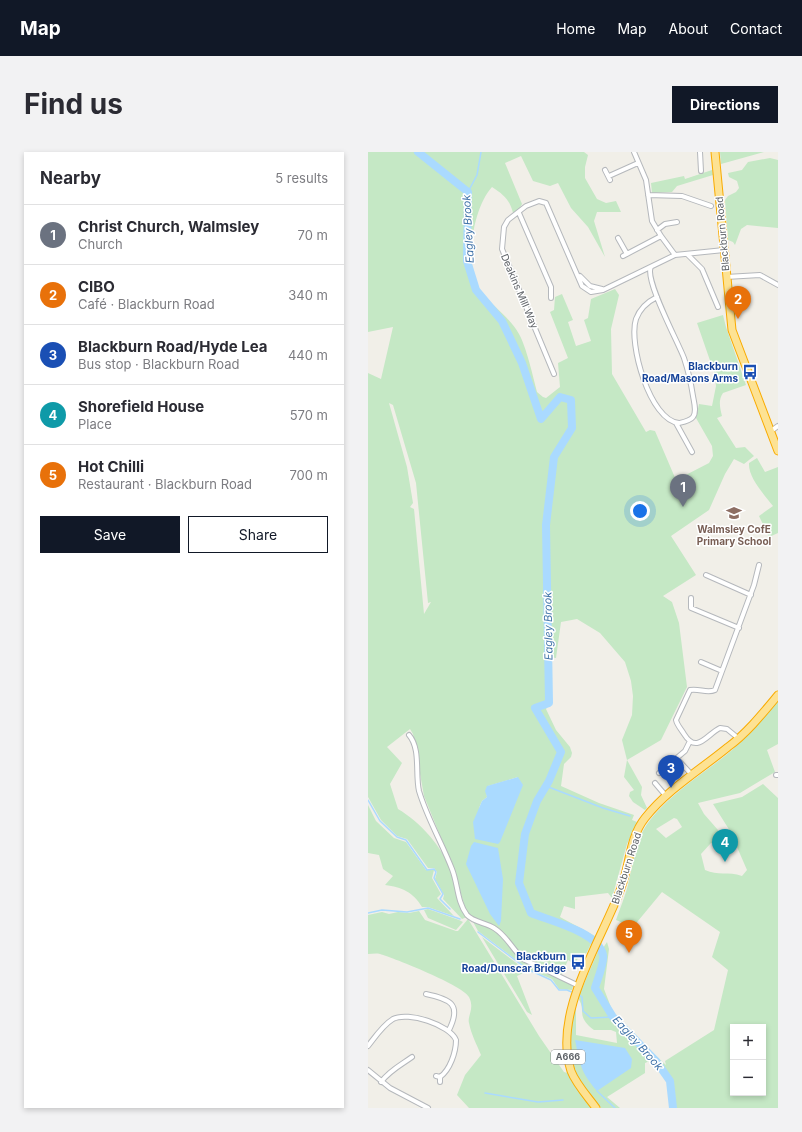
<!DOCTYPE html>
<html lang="en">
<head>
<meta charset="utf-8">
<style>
  body { margin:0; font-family:Inter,sans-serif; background:#f2f2f3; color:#2b2b33 }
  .controls { position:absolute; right:12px; bottom:12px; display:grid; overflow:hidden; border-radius:0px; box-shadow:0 2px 6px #0003 }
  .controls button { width:36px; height:36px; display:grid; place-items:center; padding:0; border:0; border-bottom:1px solid #e1e1e2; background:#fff; color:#2b2b33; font:20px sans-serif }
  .you { position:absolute; left:272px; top:359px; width:14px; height:14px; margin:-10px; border:3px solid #fff; border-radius:50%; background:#1a73e8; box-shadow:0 0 0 6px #1a73e833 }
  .badge { display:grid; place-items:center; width:26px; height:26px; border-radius:50%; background:#111827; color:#fff; font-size:13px; font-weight:700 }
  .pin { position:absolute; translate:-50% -33px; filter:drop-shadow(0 1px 2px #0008) }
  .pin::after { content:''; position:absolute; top:21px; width:14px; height:12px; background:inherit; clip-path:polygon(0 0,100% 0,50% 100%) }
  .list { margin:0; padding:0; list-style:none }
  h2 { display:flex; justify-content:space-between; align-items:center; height:52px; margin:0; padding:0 16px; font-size:17px }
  h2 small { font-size:13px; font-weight:400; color:#7c7c81 }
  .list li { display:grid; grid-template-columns:26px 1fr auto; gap:12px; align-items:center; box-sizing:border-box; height:60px; padding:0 16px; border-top:1px solid #e1e1e2 }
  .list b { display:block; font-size:15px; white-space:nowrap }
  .list p { margin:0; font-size:13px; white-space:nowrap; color:#7c7c81 }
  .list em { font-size:13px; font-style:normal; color:#7c7c81 }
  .actions { display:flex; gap:8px; padding:12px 16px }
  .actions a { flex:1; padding:9px 0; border:1px solid #111827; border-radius:0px; text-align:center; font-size:14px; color:#111827 }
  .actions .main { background:#111827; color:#fff }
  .map { position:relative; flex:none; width:410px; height:956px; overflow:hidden; border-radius:0px }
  header { display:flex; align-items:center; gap:24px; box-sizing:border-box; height:56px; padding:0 20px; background:#111827; color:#fff }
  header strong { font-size:19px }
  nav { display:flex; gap:22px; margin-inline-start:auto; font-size:14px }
  .intro { display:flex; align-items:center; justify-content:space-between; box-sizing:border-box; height:96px; padding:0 24px }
  h1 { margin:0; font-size:28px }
  .button { padding:10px 18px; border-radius:0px; background:#111827; color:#fff; font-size:14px; font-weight:700 }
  main { display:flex; gap:24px; padding:0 24px }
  aside { flex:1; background:#fff; border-radius:0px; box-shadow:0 2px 6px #0003 }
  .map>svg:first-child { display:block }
  .green { fill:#c5e8c5; fill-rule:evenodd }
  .water { fill:#aadaff }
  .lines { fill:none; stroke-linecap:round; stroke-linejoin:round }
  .stream { stroke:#aadaff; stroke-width:1.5 }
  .river { stroke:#aadaff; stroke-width:8 }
  .street-casing { stroke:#b5b8bc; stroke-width:6 }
  .highway-casing { stroke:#f9ab00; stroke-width:9 }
  .street { stroke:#fff; stroke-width:4 }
  .highway { stroke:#fde293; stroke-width:7 }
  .labels { text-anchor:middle; stroke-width:3; stroke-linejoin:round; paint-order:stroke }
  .shield { fill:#fff; stroke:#8f9295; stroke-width:1 }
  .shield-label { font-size:9px; font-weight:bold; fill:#5f6368 }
  .street-label { font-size:10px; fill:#5f6368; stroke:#fff }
  .transit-label { font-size:10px; font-weight:bold; fill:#164399; stroke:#fff; text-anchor:end }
  .education-label { font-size:10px; font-weight:bold; fill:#785e54; stroke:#fff }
  .water-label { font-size:11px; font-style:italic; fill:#4174aa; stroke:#fff }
</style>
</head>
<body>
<header>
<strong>Map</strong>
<nav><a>Home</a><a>Map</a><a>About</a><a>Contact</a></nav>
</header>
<div class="intro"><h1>Find us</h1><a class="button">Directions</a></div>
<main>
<aside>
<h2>Nearby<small>5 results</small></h2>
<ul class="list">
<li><span class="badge" style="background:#6b7280">1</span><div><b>Christ Church, Walmsley</b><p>Church</p></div><em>70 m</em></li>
<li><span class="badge" style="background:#e8710a">2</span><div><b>CIBO</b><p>Café · Blackburn Road</p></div><em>340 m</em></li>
<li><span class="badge" style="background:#1a4fb4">3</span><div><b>Blackburn Road/Hyde Lea</b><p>Bus stop · Blackburn Road</p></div><em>440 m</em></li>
<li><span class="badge" style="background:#0f9aa8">4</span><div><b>Shorefield House</b><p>Place</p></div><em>570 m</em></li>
<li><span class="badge" style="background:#e8710a">5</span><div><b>Hot Chilli</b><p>Restaurant · Blackburn Road</p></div><em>700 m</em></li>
</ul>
<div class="actions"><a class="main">Save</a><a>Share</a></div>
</aside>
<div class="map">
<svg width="410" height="956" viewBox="0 0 410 956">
  <rect width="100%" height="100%" fill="#f1efe8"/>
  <!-- green -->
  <path class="green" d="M0 0H216L220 3 217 15V26L229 47 238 51 248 49 253 60H229L226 69 237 105 220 75 203 56 190 31 182 34 165 29 153 4 137 11 154 52 150 59 145 61C142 48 135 42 124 35 105 56 96 111 111 136 122 153 141 164 151 182 158 194 165 224 169 240L175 245 178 246 192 235 190 211 200 206 182 160 186 158 187 145 194 142 205 168 200 170 208 194 223 189 216 168 220 166 223 147 247 137 251 143 243 177 244 222 278 280 282 278 287 279 308 328 341 311 345 304 344 294 328 266 331 252 344 254 348 234 347 223 329 171 355 163 358 175 378 233 355 241C350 248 352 256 354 264L349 266 368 296 377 295 386 304 376 312 366 307 357 322 341 358 303 384 328 423 295 444 304 450 311 471 319 535 293 588 259 608 274 635 273 643 279 656 277 658 265 650 261 644 262 640 266 638 256 625 259 608 254 588 264 563 265 544 263 529 257 510 232 481 209 467 193 470 188 506 182 505V551L178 557 188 578 202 595 204 601 203 605 196 612 193 634 231 651 266 663 264 668 269 670 259 692 244 746 240 741 207 745V757L196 754 192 765 227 784 218 802 212 801 207 813 200 808 193 824 156 806 149 800 138 783 130 777 104 765 98 759 86 718 56 644 49 605 45 582 42 577 19 595 34 611 22 632 30 657C52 670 75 695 83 720 88 736 92 750 99 765L94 767 75 747 76 743 67 727 69 720 66 716H60L39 687 29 684 13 668 0 645V221L13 227 25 175 0 180ZM21 251 25 253 48 331 60 451 63 450 56 462 46 357 42 355 45 351 39 315ZM150 625 111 656 114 649 119 645 118 639 120 634Z
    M352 0H396L353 12Z
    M402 6 410 8V76L379 73 373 77 367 93 365 90 360 88 357 48 360 44 368 40 371 36 369 29 361 25 360 21 374 18 380 10Z
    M344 18 345 23 309 34 304 40 284 41 283 31 316 24 317 27Z
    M389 306 397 320 410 315V381L401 385 391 364 405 354C396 342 380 326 381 311Z
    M410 549V592L399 598 407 620 372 641 330 651 336 662 357 686 356 690 349 693 343 691 333 702 337 718C350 724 360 719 374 724L379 718 362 679 345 652 374 645 395 632 410 646V956H307L303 928 290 908 262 880 298 913 297 909 346 878 360 818 344 805 352 780 294 740 265 775 248 768C252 756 257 745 260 733 264 716 266 698 273 683 289 649 336 622 364 598 381 584 395 565 410 549ZM306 666 309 667 314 675 298 686 288 677ZM365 875H395V941H365Z
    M0 653 8 669 26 686 38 690 58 718H66L64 726 73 742 69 746 86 764 60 755H54C45 740 34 735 17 733L25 724 15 717 11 703 0 701Z
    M60 757 91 768 95 770 88 778 60 766 56 758Z
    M51 759 57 768 88 779H90L100 767 171 884 196 920 203 922 226 956H101L89 943 97 923 113 903C109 893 103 882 101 871 99 864 107 857 101 845 96 834 26 806 12 802 8 801 4 802 0 802V763L14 760 21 762 30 760 41 761Z
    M104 768 125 777 136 785 150 805 205 834 204 838 191 837 184 827 160 817 110 779Z
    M114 785 159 819 149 824 164 863 159 860Z
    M239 790 241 797 236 837 246 863 229 836 238 805 235 796Z
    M230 799 234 805 224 836 240 862 284 908 277 911V921L239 945 252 956H233C226 946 216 938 210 927 196 905 201 877 208 852V883L249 891 248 880 243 878H226C207 864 219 859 210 846Z"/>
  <!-- water -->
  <path class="water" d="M150 625 155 633 132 690 130 692 107 687 105 670 114 649 119 645 117 639 119 634Z
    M106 690 130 696 135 727 133 769 131 774 122 762 98 712 103 694Z
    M207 888 257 896 264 907 263 916 229 939C212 919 212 912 207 888Z"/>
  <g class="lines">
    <!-- stream -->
    <path class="stream" d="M100 40 109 23 113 0
      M178 634 235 656 262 664
      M0 648 12 669 29 685 38 688 59 718 66 717 68 720 66 726 75 742 72 747 82 757
      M0 761 14 758 39 760 60 756 92 767
      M110 780 159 817 183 828 191 838H199L206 841
      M211 843 214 845 215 859 223 866 245 865
      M229 939 247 956
      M117 941 170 950 195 948"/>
    <!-- river -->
    <path class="river" d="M50 0 100 40 99 109 108 138 134 169 154 211 173 267 192 245 203 248 204 276 186 305 178 373 181 551 167 556 193 600 181 629 169 649 157 682 151 731 163 761C183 769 230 780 235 803 237 809 229 829 227 836L245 865 288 909 302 929 305 956"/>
    <!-- street casing -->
    <g class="street-casing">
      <path id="street" d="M266 0 278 28 284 69 293 84 307 103
        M332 0 333 19
        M237 18 242 28
        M241 24 270 11
        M280 43 314 44 343 54
        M151 61 183 135V146
        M289 78 297 72 309 70
        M250 86 259 102
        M319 102 334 117 350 155
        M255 104 293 84
        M283 115C276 127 310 190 316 206 320 218 323 231 325 244 326 250 329 260 325 265 322 269 316 270 311 271 282 269 260 191 268 167 272 156 279 150 289 145
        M212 124 222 134 234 137
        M358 125 392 123 410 133
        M186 222 134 97 136 75 140 68 158 54 171 49 178 51 214 134 223 140 235 138 307 103 356 98
        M308 271 324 300
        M403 279 410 274
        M338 423 383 443
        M323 446V456L371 476
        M333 510 354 519
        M41 583C53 597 47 622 51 639 59 666 74 691 84 717 90 732 89 750 99 763 105 770 119 771 126 776 139 784 144 797 155 807L211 834
        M370 586 359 577 352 576C339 582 329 603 316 582 313 577 309 573 308 568L322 538C331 536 339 542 347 538L386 433 391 413
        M312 610 324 623
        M291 621 317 599 322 589
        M408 623H410
        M287 631 298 644
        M58 842C82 847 94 852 81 878
        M0 894C7 885 15 873 25 867 40 859 82 873 88 888 88 900 82 918 72 925
        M0 918 22 936 60 956
        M68 924 72 925V930
        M13 930C22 918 33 913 44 905"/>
    </g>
    <!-- highway casing -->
    <g class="highway-casing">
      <path id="highway" d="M347 0 364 178 410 299
        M228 956C220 945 208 932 203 919 184 861 233 790 253 736 262 713 261 686 277 666 300 637 332 618 360 595 379 581 395 561 410 543"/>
    </g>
    <!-- street -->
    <use href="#street" class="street"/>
    <!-- highway -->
    <use href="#highway" class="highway"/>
  </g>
  <!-- icons -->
  <defs>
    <g id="bus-bare" transform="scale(1.2)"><path d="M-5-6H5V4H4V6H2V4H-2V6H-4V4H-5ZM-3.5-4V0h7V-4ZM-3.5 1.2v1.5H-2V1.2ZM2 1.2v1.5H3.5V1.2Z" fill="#1a4fb4" stroke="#fff" stroke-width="2.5" paint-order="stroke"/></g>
    <g id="school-bare" transform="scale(1.2)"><path d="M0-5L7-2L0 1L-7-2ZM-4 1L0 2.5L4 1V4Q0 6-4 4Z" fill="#8d6e63" stroke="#fff" stroke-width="2.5" paint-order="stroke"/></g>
  </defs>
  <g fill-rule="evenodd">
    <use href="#bus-bare" x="382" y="220"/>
    <use href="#school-bare" x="366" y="361"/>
    <use href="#bus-bare" x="210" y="810"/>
  </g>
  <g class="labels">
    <!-- shield labels -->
    <rect class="shield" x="183" y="898" width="34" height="14" rx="3"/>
    <g class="shield-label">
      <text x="200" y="908">A666</text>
    </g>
    <!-- street labels -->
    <g class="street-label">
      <text transform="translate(354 82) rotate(-95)" y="4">Blackburn Road</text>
      <text transform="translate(152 139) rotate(67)" y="4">Deakins Mill Way</text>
      <text transform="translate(258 716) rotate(-72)" y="4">Blackburn Road</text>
    </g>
    <!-- transit labels -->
    <g class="transit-label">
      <text x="370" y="218">Blackburn<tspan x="370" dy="12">Road/Masons Arms</tspan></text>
      <text x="198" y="808">Blackburn<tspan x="198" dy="12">Road/Dunscar Bridge</tspan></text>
    </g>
    <!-- education labels -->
    <g class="education-label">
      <text x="366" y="381">Walmsley CofE<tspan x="366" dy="12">Primary School</tspan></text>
    </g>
    <!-- water labels -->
    <g class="water-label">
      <text transform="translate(100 77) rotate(-93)" y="4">Eagley Brook</text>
      <text transform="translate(180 474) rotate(-91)" y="4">Eagley Brook</text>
      <text transform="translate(270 891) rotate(48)" y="4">Eagley Brook</text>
    </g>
  </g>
</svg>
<div class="controls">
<button>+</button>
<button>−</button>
</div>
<div class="you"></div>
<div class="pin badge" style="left:315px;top:355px;background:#6b7280">1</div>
<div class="pin badge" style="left:370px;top:167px;background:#e8710a">2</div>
<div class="pin badge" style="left:303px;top:636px;background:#1a4fb4">3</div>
<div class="pin badge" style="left:357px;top:710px;background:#0f9aa8">4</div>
<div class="pin badge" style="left:261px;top:801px;background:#e8710a">5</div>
</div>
</main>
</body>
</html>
